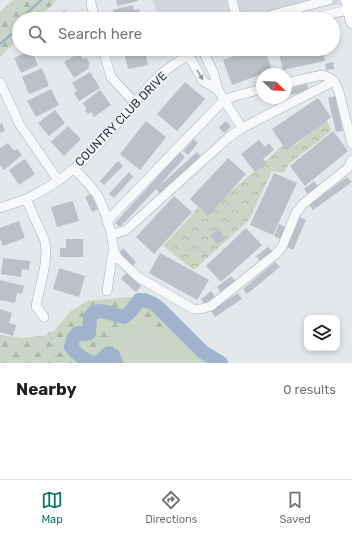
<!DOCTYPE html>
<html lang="en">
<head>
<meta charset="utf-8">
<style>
  body { margin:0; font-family:Rubik,sans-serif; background:#f6f6f6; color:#202124 }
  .controls { position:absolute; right:12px; bottom:12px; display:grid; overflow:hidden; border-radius:8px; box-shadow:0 2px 6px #0003 }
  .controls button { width:36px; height:36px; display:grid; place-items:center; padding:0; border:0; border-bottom:1px solid #e0e0e0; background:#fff; color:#202124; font:20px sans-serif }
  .compass { position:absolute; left:256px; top:68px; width:36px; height:36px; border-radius:50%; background:#fff; box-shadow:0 2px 6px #0003; rotate:113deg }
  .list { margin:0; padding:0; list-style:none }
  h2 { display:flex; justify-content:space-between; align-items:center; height:52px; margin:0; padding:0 16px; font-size:17px }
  h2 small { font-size:13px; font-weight:400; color:#757577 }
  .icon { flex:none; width:22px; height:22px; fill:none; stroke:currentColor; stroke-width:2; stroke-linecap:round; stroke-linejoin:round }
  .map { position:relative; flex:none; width:352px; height:363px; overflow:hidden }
  .search { position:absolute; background:#fff; box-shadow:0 2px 6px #0003; left:12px; right:12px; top:12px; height:44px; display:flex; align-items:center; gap:10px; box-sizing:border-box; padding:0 14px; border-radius:22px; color:#757577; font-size:15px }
  .sheet { height:116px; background:#fff }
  nav { display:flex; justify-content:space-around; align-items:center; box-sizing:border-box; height:56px; border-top:1px solid #e0e0e0; background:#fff; font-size:11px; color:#757577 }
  nav a { display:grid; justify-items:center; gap:2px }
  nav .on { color:#0f766e }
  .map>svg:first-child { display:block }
  .built { fill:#d2d6de }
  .green { fill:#c9d6c5 }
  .forest { fill:url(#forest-firs) }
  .park { fill:url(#park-crowns) }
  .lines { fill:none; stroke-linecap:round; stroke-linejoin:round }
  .stream { stroke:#9fb4cc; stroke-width:2.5 }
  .river { stroke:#9fb4cc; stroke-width:14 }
  .building { fill:#bbc0ca }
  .minor-casing { stroke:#a9aeb7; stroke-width:10 }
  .major-casing { stroke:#a3abb8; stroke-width:13 }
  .path { stroke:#c2c5cb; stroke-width:1.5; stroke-dasharray:3 3; stroke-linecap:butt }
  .minor { stroke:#f7f8fa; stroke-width:9 }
  .major { stroke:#fff; stroke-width:12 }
  .oneway { fill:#9196a0 }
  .labels { text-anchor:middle; stroke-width:3; stroke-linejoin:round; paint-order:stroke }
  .street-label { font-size:12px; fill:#2b3445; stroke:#f4f6f9 }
</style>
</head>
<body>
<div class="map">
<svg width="352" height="363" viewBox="0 0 352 363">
  <defs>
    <pattern id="forest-firs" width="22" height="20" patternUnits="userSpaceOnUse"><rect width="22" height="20" fill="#c9d6c5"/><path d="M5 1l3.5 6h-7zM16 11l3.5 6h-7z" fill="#adb8ab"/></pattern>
    <pattern id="park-crowns" width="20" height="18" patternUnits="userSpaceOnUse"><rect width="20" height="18" fill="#c9d6c5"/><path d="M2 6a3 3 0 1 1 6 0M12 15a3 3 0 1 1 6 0" fill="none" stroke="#adb8ab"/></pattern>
  </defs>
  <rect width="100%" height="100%" fill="#e4e7ec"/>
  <!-- built -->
  <path class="built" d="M153 0H339L340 4 248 19H159Z"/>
  <!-- green -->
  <path class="green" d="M146 293 180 321 207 363H0V335L22 338 44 336 54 331 71 311 88 301 131 297Z"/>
  <!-- forest -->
  <path class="forest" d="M13 0H57L38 19H19V38L0 57V12Z
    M146 293 180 321 175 331H161L146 317 134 322 126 328 114 333 109 341 117 353 121 363H0V335L22 338 44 336 54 331 71 311 88 301 131 297Z"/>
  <!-- park -->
  <path class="park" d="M327 120 331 131 289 164 284 173 272 171 249 220 194 270 163 246 192 215 198 207 204 213 249 176 282 146 295 145Z"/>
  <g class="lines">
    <!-- stream -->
    <path class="stream" d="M23 19 27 13 41 0
      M0 44 14 32 19 24"/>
    <!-- river -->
    <path class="river" d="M95 363C85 362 77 354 71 347L73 339 78 333 86 334 89 333 90 317 94 312 102 311 124 317 131 311 139 300C148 300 153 303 160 309L203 352 221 363
      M98 363 109 353 113 355 116 363"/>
  </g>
  <!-- building -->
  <path class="building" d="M116 0H138V1L118 6Z
    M133 5 134 10 139 9 140 15H138L139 19H115L113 10Z
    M65 10 70 19H49Z
    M63 49H80L69 56 67 53 66 54Z
    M133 49H144L148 65 128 69 124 51Z
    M254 49H265L272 70 232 85 223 60Z
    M278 49H322L325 61 283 70Z
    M31 50 38 65 21 73 14 58Z
    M79 53 83 59 86 57 90 64 88 66 89 68 74 78 64 62Z
    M333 62 334 69 326 70 325 64Z
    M42 68 49 86 29 94 22 77Z
    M90 72 100 88 79 101 74 93 77 91 72 83Z
    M185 82 205 99 177 131 157 114Z
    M307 84 309 91 286 96V89Z
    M51 89 59 105 36 117 27 101Z
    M100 90 111 105 94 117 91 112 88 114 85 110 87 109 83 103Z
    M335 96 343 131 336 132 328 98Z
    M318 98 331 117 327 120V121L286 150 272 129Z
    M55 110 65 123 49 136 38 123Z
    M146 121 166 137 140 170 120 154Z
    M226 121 231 127 224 133 219 127Z
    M2 123 5 131 0 133V124Z
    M68 126 81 139 64 156 51 142Z
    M333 131 348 151 305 186 290 166Z
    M194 139 198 143 188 155 183 151Z
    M259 140 265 147 269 143 274 150 263 159 267 163 255 172 241 154Z
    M8 143 14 151 17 149 22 155 4 170 0 165V148Z
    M180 152 185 157 158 187 197 152 201 157 161 194 156 189 120 227 115 223Z
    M228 158 246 174 208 216 190 199Z
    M25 159 35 174 19 185 9 170Z
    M118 161 123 166 104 185 100 181Z
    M129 172 133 177 114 198 109 194Z
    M274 173 297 183 273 235 250 225Z
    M347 177 352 182 313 210 309 205Z
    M314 181 318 187 308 194 304 189Z
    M91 194 98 209 92 212 85 197Z
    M174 196 192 212 154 254 136 237Z
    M73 201 79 221 57 227 51 207Z
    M300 217 306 220 293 250 287 247Z
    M19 221 25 238 3 246 0 238V228Z
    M279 224 285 227 280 239 274 236Z
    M246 228 262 245 221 282 206 266Z
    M219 229 225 239 217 244 210 235Z
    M66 239H83V257H60V248H66Z
    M268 247 272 251 260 261 256 256Z
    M123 248 136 262 132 266 119 253Z
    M160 253 209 280 197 300 149 273Z
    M3 258 30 261 29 270 22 269 21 277 1 274Z
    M275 262 280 267 247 294 243 289Z
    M59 268 85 276 79 297 53 289Z
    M126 273 141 286 136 292 121 279Z
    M231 276 236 282 221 293 217 287Z
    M0 280 24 286 22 294 17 293 15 303 0 300Z
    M211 291 215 296 205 304 201 299Z
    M238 293 242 299 215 317 211 311Z
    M0 309 12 313 9 323 16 325 13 336 0 332Z"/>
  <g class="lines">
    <!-- minor casing -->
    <g class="minor-casing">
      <path id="minor" d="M232 0 237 19
        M91 3 95 19
        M266 19 272 15 329 0
        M309 19 352 9
        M103 49 111 77 135 103
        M202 49 214 74 218 90 242 128
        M187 55 192 61 203 81 218 90
        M0 82 20 125 58 180
        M286 83 322 75 328 77 334 81 339 92 352 144
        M74 169 87 182 98 196 104 210 111 232 114 251 118 258 138 277 193 309H201L211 306 276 254 282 247 296 213 303 204 348 168 352 160
        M26 199 45 241 46 253 45 265 36 306 44 317
        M0 208C9 205 18 202 26 199 50 188 73 171 91 153 115 128 135 99 160 75 172 65 185 57 198 49
        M107 221 224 100 235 96 262 89
        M111 235 126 230 228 138 242 128 334 81
        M107 291 112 257 114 251"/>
    </g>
    <!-- major casing -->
    <g class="major-casing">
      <path id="major" d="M347 0 352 22"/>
    </g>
    <!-- path -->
    <path class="path" d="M48 332C50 335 52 340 53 344 55 351 54 358 59 363"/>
    <!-- minor -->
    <use href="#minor" class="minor"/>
    <!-- major -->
    <use href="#major" class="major"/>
  </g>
  <!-- one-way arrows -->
  <defs><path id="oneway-solid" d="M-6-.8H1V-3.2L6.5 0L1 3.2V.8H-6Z"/></defs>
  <use class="oneway" href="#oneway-solid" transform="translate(200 75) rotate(59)"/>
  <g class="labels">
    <!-- street labels -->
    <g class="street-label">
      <text transform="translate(121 119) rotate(-46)" y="4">COUNTRY CLUB DRIVE</text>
    </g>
  </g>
</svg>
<div class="controls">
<button><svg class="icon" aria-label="layers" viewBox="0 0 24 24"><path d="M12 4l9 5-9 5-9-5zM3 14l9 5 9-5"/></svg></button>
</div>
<svg class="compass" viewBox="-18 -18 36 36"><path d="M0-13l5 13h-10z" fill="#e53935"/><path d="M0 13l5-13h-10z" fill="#757577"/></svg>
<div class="search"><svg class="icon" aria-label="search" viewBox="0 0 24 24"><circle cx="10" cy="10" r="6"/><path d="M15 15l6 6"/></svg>Search here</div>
</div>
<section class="sheet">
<h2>Nearby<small>0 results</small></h2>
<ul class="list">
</ul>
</section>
<nav>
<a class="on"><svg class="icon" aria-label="map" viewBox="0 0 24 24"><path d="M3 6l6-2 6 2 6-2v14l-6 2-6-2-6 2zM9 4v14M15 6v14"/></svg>Map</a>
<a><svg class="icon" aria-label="directions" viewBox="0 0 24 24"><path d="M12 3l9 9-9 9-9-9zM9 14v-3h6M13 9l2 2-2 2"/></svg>Directions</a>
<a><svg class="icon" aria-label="saved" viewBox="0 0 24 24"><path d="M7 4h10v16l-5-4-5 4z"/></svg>Saved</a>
</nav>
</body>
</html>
